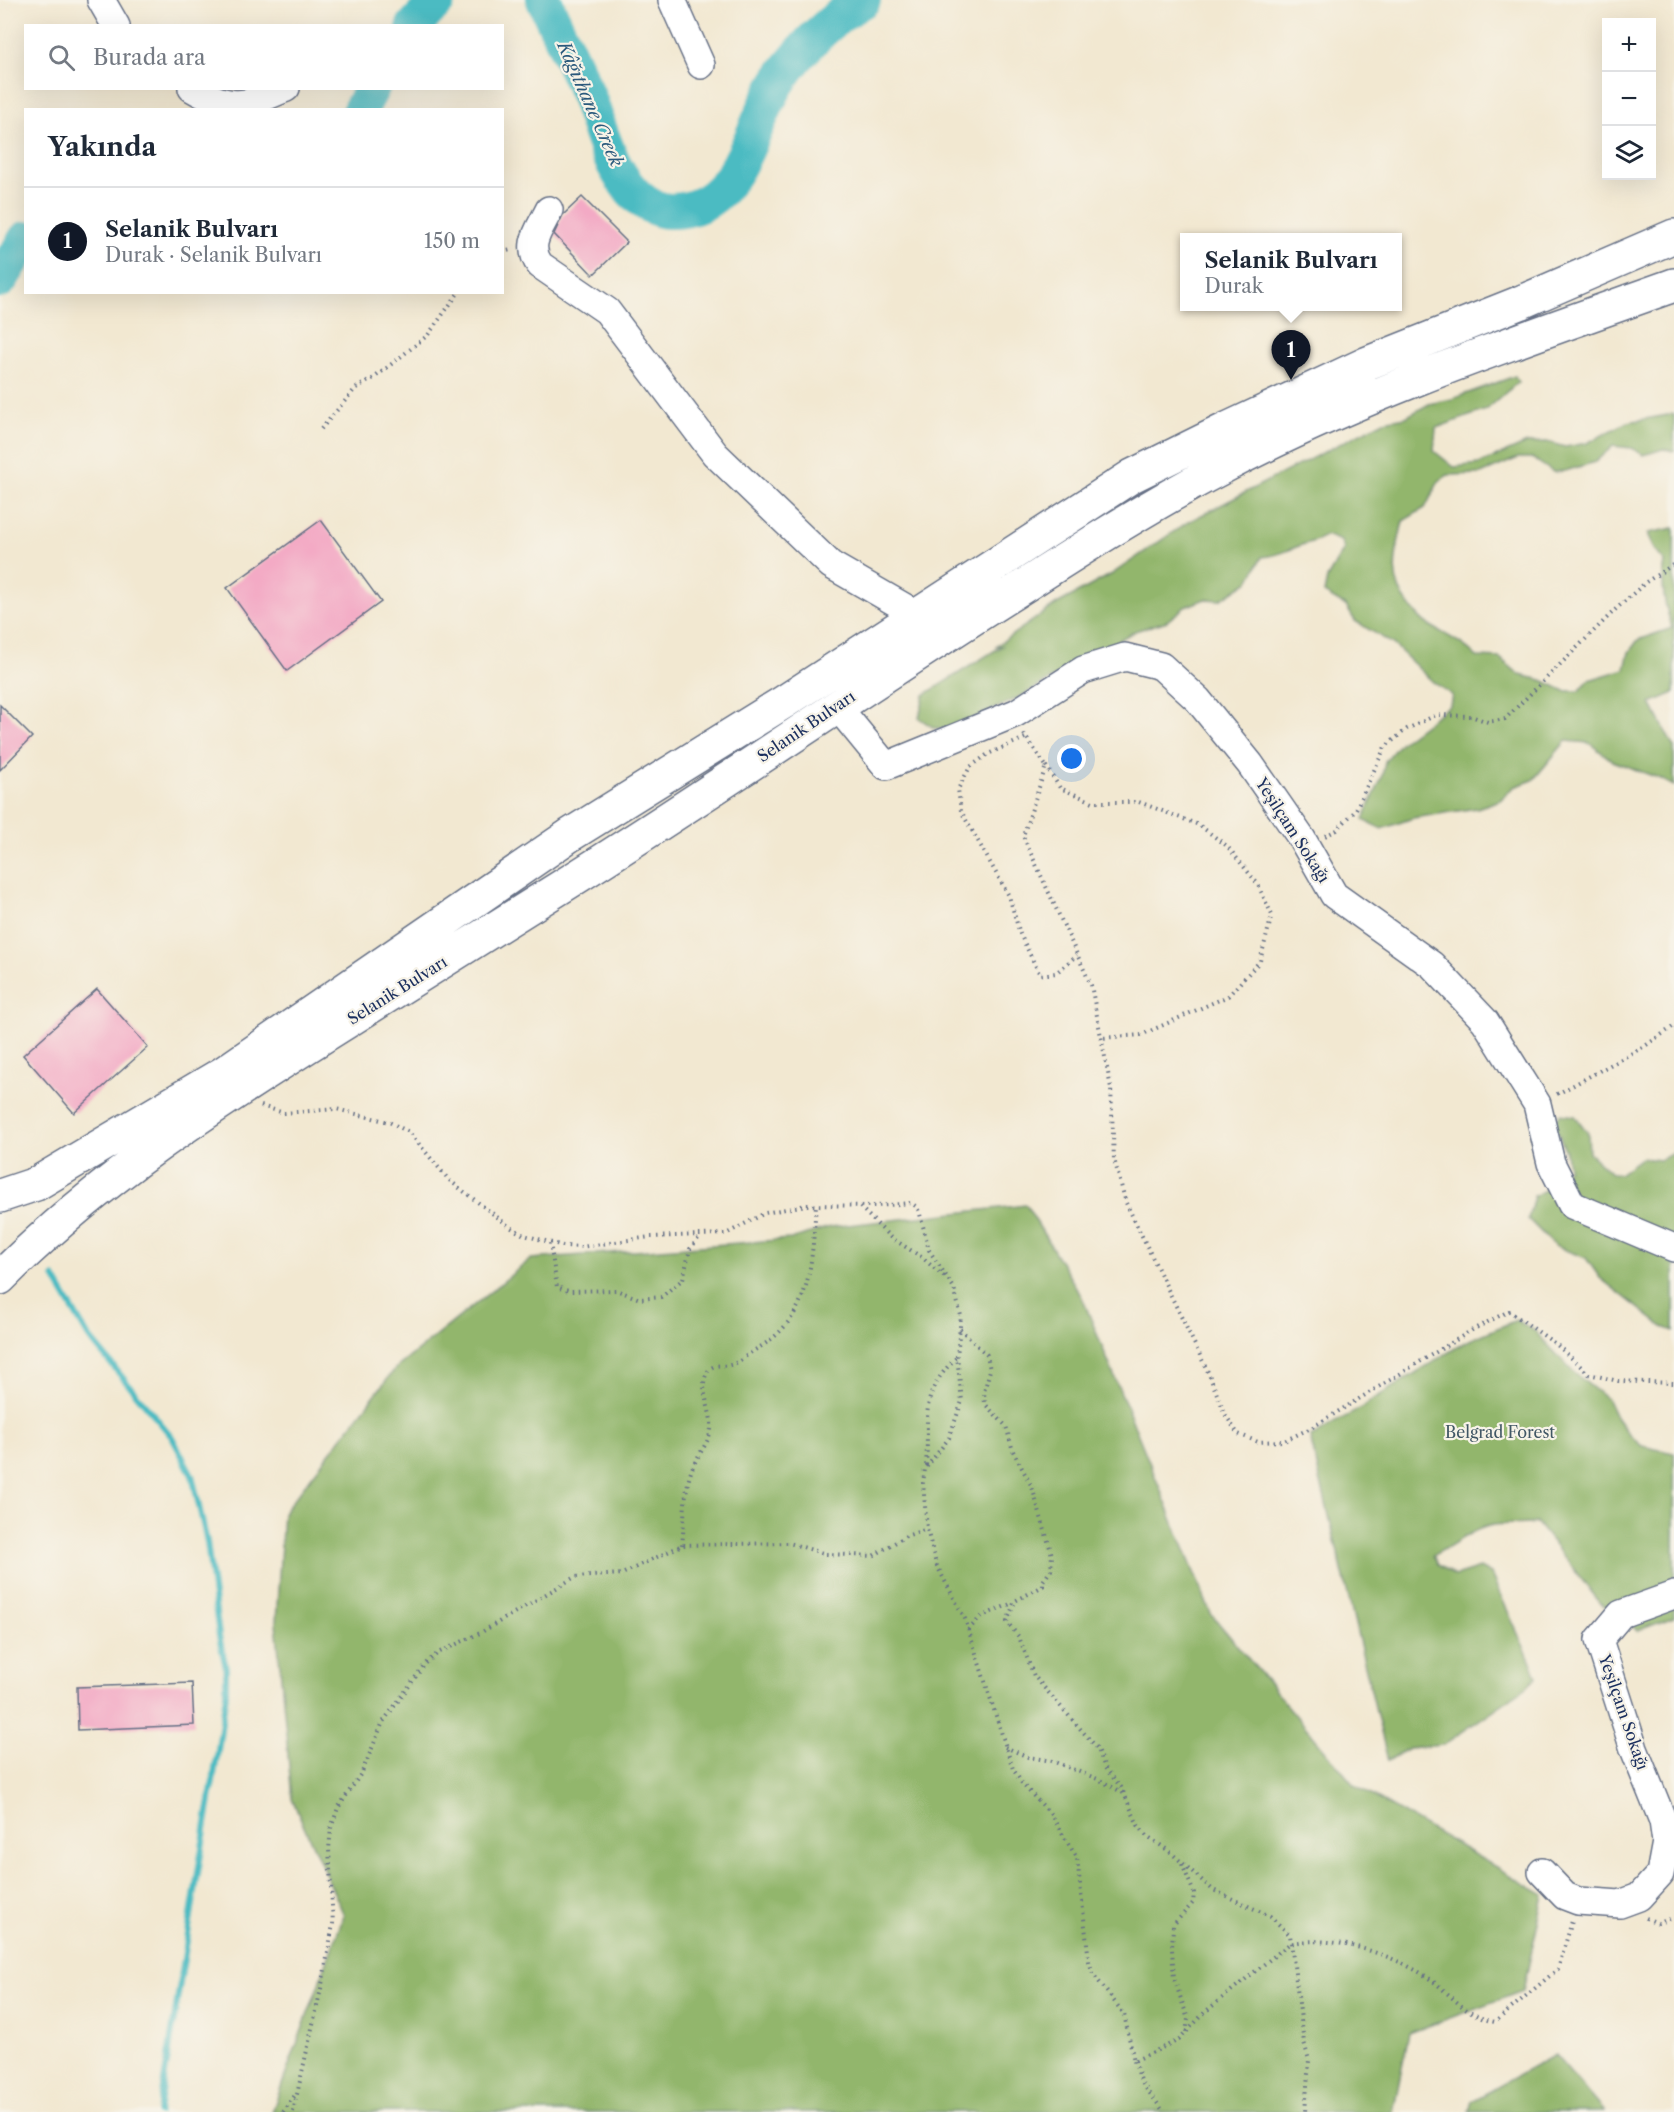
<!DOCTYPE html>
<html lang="tr">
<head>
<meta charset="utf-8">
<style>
  body { margin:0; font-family:"Libre Caslon Text",serif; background:#f2f2f3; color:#1f2937 }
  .controls { position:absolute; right:18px; top:18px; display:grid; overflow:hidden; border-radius:0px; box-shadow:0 6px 24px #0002 }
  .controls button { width:54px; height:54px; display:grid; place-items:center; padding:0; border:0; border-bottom:2px solid #e0e1e3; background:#fff; color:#1f2937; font:30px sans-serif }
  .you { position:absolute; left:1072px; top:759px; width:21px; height:21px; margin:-15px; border:4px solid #fff; border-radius:50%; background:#1a73e8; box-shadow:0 0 0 9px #1a73e833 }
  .badge { display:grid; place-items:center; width:39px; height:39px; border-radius:50%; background:#111827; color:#fff; font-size:20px; font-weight:700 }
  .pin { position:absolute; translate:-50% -50px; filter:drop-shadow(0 2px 3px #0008) }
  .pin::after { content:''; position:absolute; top:32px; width:21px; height:18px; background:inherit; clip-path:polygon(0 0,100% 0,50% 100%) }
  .popup { position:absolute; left:1180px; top:233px; width:222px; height:78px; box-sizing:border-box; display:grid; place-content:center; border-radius:0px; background:#fff; filter:drop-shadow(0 2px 4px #0005); font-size:20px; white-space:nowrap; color:#747a83 }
  .popup b { font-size:22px; color:#1f2937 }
  .popup::after { content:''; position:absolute; left:50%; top:100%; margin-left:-12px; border:12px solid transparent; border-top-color:#fff }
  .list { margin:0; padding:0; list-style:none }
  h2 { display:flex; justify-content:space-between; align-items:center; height:78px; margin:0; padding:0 24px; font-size:26px }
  h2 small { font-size:20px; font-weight:400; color:#747a83 }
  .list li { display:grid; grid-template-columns:39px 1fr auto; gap:18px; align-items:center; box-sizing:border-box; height:108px; padding:0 24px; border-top:2px solid #e0e1e3 }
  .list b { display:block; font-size:22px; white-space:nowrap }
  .list p { margin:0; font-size:20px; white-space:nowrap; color:#747a83 }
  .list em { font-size:20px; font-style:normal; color:#747a83 }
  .icon { flex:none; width:33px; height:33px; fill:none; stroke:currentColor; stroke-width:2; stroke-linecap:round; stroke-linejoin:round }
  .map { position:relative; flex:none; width:1674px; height:2112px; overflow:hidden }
  .search { position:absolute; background:#fff; box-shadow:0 6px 24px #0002; left:24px; top:24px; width:480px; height:66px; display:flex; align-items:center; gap:15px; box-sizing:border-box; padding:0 21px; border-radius:0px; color:#747a83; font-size:22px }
  .panel { position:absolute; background:#fff; box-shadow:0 6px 24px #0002; left:24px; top:108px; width:480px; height:186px; border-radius:0px }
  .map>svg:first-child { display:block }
  .forest { fill:#92b66c; stroke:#567265; stroke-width:1.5 }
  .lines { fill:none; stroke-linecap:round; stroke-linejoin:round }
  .stream { stroke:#4cbbc2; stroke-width:6 }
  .river { stroke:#4cbbc2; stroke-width:36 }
  .building { fill:#f3aac5 }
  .minor-casing { stroke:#667086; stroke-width:30 }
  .major-casing { stroke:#667086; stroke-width:36 }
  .path { stroke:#667086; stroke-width:4; stroke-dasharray:1.5 4.5; stroke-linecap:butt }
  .minor { stroke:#fff; stroke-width:27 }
  .major { stroke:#fff; stroke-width:33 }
  .labels { text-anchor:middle; stroke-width:4.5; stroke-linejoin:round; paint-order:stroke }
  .street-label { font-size:16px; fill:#1b2f5e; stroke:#f7f3e8 }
  .park-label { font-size:16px; fill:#425866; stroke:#f7f3e8 }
  .water-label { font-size:18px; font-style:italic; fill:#2a597c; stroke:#f7f3e8 }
</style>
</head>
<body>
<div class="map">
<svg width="1674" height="2112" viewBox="0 0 1674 2112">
  <rect width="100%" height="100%" fill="#f7f3e8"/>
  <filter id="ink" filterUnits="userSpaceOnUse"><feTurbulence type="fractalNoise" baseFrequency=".0167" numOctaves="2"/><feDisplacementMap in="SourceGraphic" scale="12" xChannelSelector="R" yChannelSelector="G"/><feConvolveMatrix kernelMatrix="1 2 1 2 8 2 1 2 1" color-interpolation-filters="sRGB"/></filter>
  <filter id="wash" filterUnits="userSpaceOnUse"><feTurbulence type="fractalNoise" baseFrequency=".008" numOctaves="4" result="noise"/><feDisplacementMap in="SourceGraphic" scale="24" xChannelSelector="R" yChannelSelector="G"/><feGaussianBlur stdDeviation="1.35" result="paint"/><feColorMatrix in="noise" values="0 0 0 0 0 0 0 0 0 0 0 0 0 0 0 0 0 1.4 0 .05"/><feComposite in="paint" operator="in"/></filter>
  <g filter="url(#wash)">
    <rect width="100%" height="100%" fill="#f2e8d1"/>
    <!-- forest -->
    <path class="forest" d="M1515 376 1518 382 1486 410 1436 428 1434 451 1454 467 1479 464 1527 443 1547 442 1565 447 1587 443 1628 422 1674 414V451L1663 449 1644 455 1631 448 1613 446 1595 462 1565 471 1553 472 1532 458H1518L1481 474 1448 475 1439 481 1425 508 1403 521C1396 553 1387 579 1410 606 1415 612 1420 619 1426 623 1445 635 1462 641 1477 657L1500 658 1520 675 1542 680 1565 691H1579L1589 680 1625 669 1629 652 1638 640 1672 628C1665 606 1660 586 1665 562L1654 549 1648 533 1674 528V693L1651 703 1674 748V786L1661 779 1613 761 1589 743 1566 741 1533 780 1514 787 1500 800 1477 808 1413 818 1382 829 1363 820 1382 777 1385 761 1401 742 1450 705 1452 695 1433 682 1393 644 1355 621 1346 606 1324 593 1327 578 1344 549 1341 541 1326 535C1315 543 1311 541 1299 546 1286 551 1277 556 1262 557L1249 581 1220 600 1205 599 1185 607 1167 621 1135 631 1016 699 950 729 934 728 919 718 924 695 1002 646H996L1057 604 1112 574 1188 522 1384 421 1406 417 1429 404 1452 399Z
      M1560 1114 1575 1116 1588 1133 1589 1153 1612 1174H1619L1641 1158 1661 1160 1674 1152V1331L1663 1327 1600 1278 1586 1258 1555 1246 1528 1219 1534 1196 1554 1185 1568 1168 1566 1152 1554 1123Z
      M1026 1205 1082 1297 1211 1614 1354 1785 1544 1895 1523 1991 1409 2033 1393 2112H272L344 1915 292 1799 276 1622 283 1513 395 1369 531 1259 791 1239 830 1227Z
      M1516 1320 1535 1331 1573 1372 1608 1400 1616 1417 1629 1435 1642 1446 1674 1453V1617L1637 1631 1616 1610 1602 1605 1537 1523C1522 1526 1508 1523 1493 1525 1471 1529 1454 1546 1433 1555L1438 1565 1455 1576 1480 1568 1491 1574 1537 1676 1527 1687 1443 1745 1408 1748 1388 1761 1310 1437C1321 1433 1329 1425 1339 1420 1352 1413 1361 1410 1372 1400L1465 1342Z
      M1555 2055 1604 2112H1469L1472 2101Z"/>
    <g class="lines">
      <!-- stream -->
      <path class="stream" d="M54 1277 88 1336 172 1437 192 1475 207 1542 219 1636 226 1668V1694L218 1750 159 2112"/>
      <!-- river -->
      <path class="river" d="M544 0C558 32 574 63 588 96 597 119 603 146 616 168 627 188 646 211 671 211 742 211 749 123 781 78 802 48 831 19 863 0
        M414 26 438 0
        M360 110 372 88
        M0 280 26 239"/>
    </g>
    <g id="blocks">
      <!-- building -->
      <path class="building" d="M582 197 627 242 593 275 554 234 563 215Z
        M321 520 381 602 287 671 227 588Z
        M0 705 32 737 0 770Z
        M97 989 148 1047 74 1113 23 1055Z
        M192 1683 194 1725 78 1730 77 1687Z"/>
    </g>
  </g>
  <g filter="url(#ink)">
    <use href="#blocks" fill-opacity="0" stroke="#667086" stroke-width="1.5"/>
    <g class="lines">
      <!-- minor casing -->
      <g class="minor-casing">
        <path id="minor" d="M101 0 116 26
          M672 0 701 65
          M192 88C233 112 244 106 286 88
          M549 210C540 229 525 245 540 265L607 311 715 454 831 565 904 607 913 619
          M836 705 886 766 1016 713 1083 670 1125 657 1161 666 1198 700 1250 764 1302 839 1334 895 1432 965 1485 1021 1537 1104 1551 1163 1572 1205 1674 1248
          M1542 1872 1565 1896 1578 1901 1620 1904 1639 1897 1660 1874 1666 1842 1663 1821 1634 1749 1599 1640 1621 1614 1674 1595"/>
      </g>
      <!-- major casing -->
      <g class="major-casing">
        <path id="major" d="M0 1196 36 1184 222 1074 570 835 784 702 1132 476 1229 428 1368 363 1519 303 1674 236
          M0 1278C100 1178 211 1107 330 1032 413 980 497 927 580 875 724 784 864 687 1008 596 1077 552 1146 507 1219 469 1364 392 1520 340 1674 285"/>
      </g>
      <!-- path -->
      <path class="path" d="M502 252 511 250
        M321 429 356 388 374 378 428 335 459 292
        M1024 734 1046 766 1023 836 1091 985 1111 1088 1114 1159 1126 1203 1208 1372 1225 1414 1238 1434 1258 1442 1284 1441 1311 1428 1474 1329 1509 1311 1557 1345 1589 1374 1618 1381 1674 1383
        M1025 738 988 754 970 767 958 789 961 811 1009 896 1020 934 1040 975 1056 973 1077 955
        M1046 766 1060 788 1093 802H1139L1199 825 1227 846 1257 883 1272 915 1260 961 1228 996 1141 1035 1101 1038
        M1325 836 1337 830 1355 811 1385 747 1407 729 1436 715 1471 716 1488 722 1505 719 1616 609 1646 582 1674 564
        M1557 1094 1645 1046 1674 1026
        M261 1106 284 1113 336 1109 389 1122 409 1132 449 1180 510 1227 524 1235 563 1246 581 1247 650 1237 726 1234 765 1213 806 1205 877 1206 911 1203 917 1207 920 1214 929 1250 954 1288 961 1316 957 1356 962 1401 949 1438 925 1469 923 1483 927 1529 936 1564 965 1619 1013 1769 1023 1785 1049 1812 1077 1858 1089 1961 1093 1974 1124 2014 1134 2061 1179 2040 1205 2012 1289 1944C1331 1933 1400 1956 1434 1982 1457 2000 1466 2016 1495 2022L1558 1969 1572 1921
        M860 1207 890 1237 923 1258 944 1277
        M550 1243 557 1287 568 1291 616 1290 640 1299 661 1297 683 1279 690 1249 701 1235
        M960 1329 987 1355 990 1370 984 1392 985 1404 1006 1426 1013 1451 1032 1487 1044 1527 1052 1555 1051 1570 1043 1581V1586L1015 1601 1007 1622 1019 1637 1034 1676 1098 1749 1105 1768 1121 1787 1138 1825 1147 1836 1169 1851 1213 1890 1270 1916 1290 1935 1304 2042 1309 2060 1305 2112
        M926 1465C930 1415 917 1396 957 1357
        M682 1545C685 1520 683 1493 692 1469 697 1455 710 1442 711 1428 713 1410 696 1386 709 1370 715 1363 722 1367 730 1365 737 1364 747 1355 753 1351 813 1319 811 1265 816 1205
        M968 1630 982 1616 1013 1603
        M1005 1747 1028 1757 1052 1761 1100 1780 1123 1793
        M1182 1864 1194 1893 1193 1903 1173 1925 1172 1949 1174 1979 1188 2019 1186 2032
        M1646 1918 1658 1923 1674 1918
        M1134 2061 1142 2083 1164 2112
        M283 2112 295 2095
        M293 2112 323 1980 333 1924 329 1849 331 1828 338 1808 362 1772 383 1722 425 1664 438 1653 480 1633 575 1577 622 1574 682 1545 789 1543 826 1554 873 1556 906 1536 927 1529"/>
      <!-- minor -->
      <use href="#minor" class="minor"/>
      <!-- major -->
      <use href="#major" class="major"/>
    </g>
  </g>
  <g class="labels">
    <!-- street labels -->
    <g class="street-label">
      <text transform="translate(806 726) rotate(-34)" y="6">Selanik Bulvarı</text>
      <text transform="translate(1293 830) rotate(57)" y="6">Yeşilçam Sokağı</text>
      <text transform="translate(397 990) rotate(-32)" y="6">Selanik Bulvarı</text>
      <text transform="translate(1624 1712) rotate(71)" y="6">Yeşilçam Sokağı</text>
    </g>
    <!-- park labels -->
    <g class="park-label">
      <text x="1500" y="1438">Belgrad Forest</text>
    </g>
    <!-- water labels -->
    <g class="water-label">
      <text transform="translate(590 104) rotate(66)" y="6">Kâğıthane Creek</text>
    </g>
  </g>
</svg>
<div class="controls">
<button>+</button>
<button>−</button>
<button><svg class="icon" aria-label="layers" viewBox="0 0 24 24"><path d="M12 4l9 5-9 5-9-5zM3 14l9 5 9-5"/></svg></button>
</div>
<div class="you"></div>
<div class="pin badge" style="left:1291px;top:380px">1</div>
<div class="popup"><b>Selanik Bulvarı</b>Durak</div>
<div class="search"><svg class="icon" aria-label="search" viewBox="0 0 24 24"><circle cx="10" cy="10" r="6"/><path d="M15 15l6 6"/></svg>Burada ara</div>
<section class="panel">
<h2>Yakında<small></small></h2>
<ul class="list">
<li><span class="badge">1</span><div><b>Selanik Bulvarı</b><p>Durak · Selanik Bulvarı</p></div><em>150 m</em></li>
</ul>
</section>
</div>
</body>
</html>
